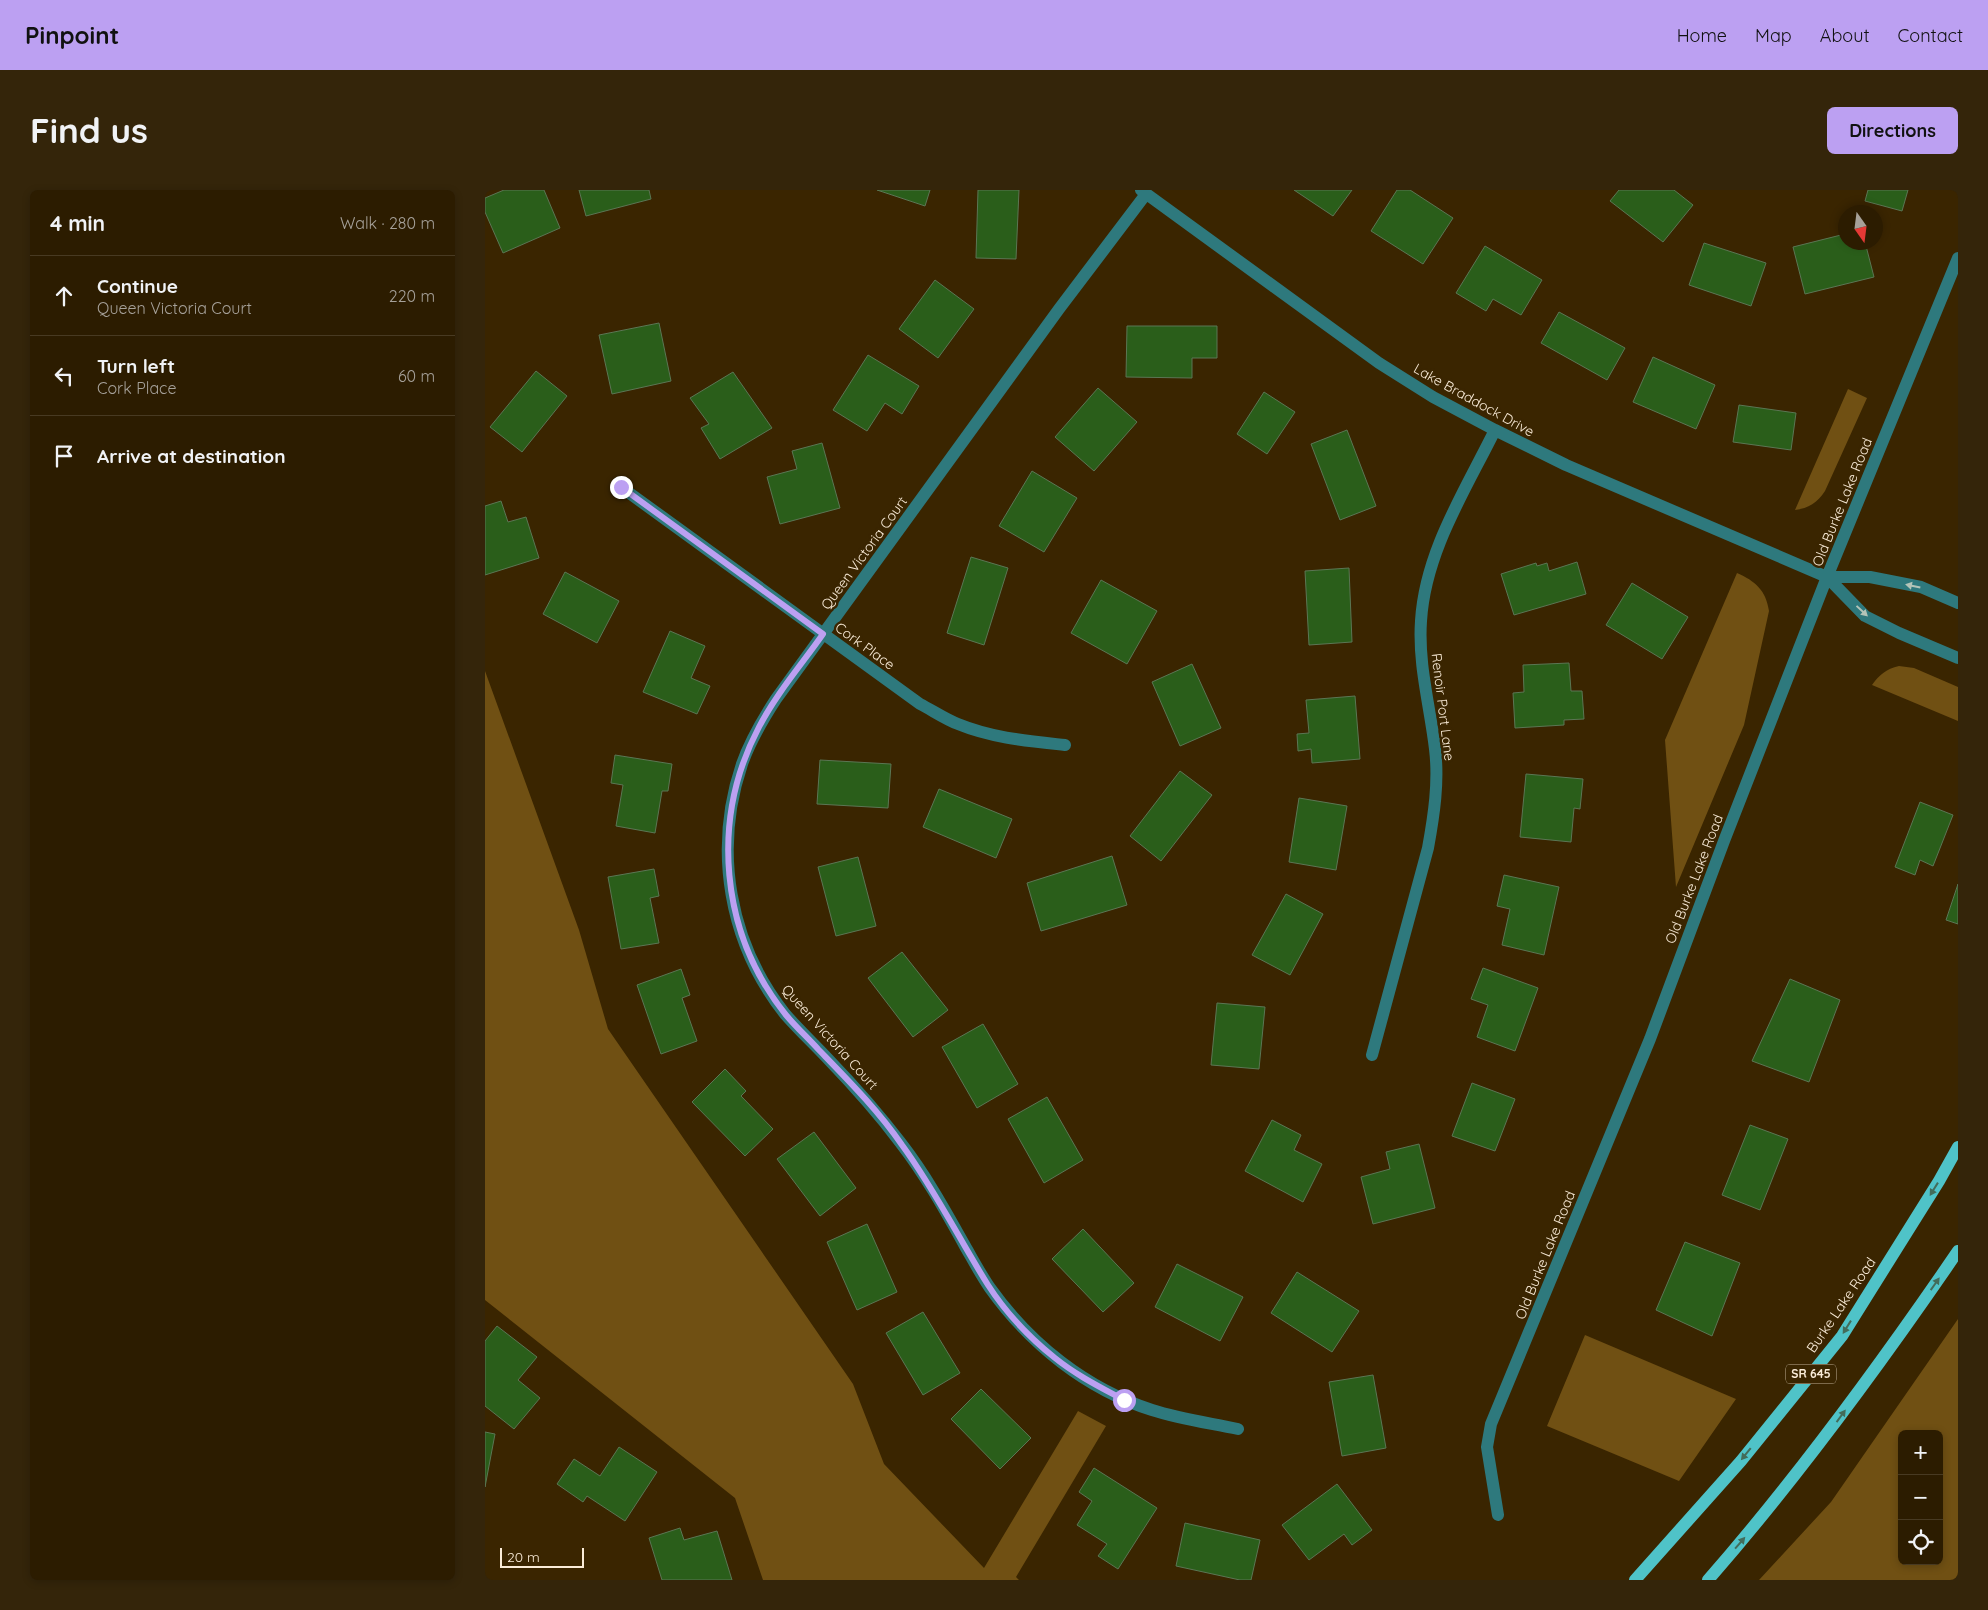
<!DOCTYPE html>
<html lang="en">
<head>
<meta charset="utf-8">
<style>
  body { margin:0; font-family:Quicksand,sans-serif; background:#34250a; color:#f1f3f6 }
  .controls { position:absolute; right:15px; bottom:15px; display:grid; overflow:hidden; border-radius:8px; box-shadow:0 2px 8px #0003 }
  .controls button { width:45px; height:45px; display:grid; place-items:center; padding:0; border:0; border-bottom:1px solid #483a22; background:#2c1c00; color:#f1f3f6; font:25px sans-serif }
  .compass { position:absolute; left:1353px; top:15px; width:45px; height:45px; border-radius:50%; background:#2c1c00; box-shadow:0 2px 8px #0003; rotate:166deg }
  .scale { position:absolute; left:15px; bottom:12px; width:84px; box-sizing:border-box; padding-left:5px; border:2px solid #faecd8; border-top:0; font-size:14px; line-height:18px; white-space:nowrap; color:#faecd8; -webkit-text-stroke:4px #3a2500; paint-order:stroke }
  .stop { position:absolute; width:15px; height:15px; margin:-11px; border:4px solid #bca0f2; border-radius:50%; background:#fff }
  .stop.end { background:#bca0f2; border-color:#fff; box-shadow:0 1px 5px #0008 }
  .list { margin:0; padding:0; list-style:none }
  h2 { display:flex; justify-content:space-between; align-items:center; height:65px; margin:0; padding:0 20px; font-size:21px }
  h2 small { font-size:16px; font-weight:400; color:#a6a199 }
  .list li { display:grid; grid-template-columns:32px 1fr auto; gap:15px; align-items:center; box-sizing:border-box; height:80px; padding:0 20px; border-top:1px solid #483a22 }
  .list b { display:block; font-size:19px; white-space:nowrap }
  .list p { margin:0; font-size:16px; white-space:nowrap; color:#a6a199 }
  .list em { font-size:16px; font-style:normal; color:#a6a199 }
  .icon { flex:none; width:28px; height:28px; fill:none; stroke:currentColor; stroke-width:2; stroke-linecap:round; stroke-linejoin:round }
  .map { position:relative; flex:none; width:1473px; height:1390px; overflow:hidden; border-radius:8px }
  header { display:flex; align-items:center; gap:30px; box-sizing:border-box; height:70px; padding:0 25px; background:#bca0f2; color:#111 }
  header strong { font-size:24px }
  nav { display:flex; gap:28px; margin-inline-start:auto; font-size:18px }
  .intro { display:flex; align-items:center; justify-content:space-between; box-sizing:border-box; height:120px; padding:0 30px }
  h1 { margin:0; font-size:35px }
  .button { padding:12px 22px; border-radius:8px; background:#bca0f2; color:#111; font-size:18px; font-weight:700 }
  main { display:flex; gap:30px; padding:0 30px }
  aside { flex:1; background:#2c1c00; border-radius:8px; box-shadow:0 2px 8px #0003 }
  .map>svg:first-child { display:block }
  .forest { fill:#705013; fill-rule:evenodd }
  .building { fill:#2a5e1a; stroke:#5b7654 }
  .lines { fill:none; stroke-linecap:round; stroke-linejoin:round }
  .minor { stroke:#2e797d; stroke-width:12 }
  .major { stroke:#4fc3c8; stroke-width:12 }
  .oneway { fill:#b3c4b8 }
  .oneway2 { fill:#436c5a }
  .route { stroke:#bca0f2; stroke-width:6 }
  .labels { text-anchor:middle; stroke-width:5; stroke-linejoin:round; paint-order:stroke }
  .shield { fill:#3a2500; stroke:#c0b097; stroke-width:1 }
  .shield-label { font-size:12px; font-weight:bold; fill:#faecd8 }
  .street-label { font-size:14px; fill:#faecd8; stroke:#3a2500 }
</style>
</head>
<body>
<header>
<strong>Pinpoint</strong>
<nav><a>Home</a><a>Map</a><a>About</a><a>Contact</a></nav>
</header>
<div class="intro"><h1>Find us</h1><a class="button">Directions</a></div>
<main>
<aside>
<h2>4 min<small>Walk · 280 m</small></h2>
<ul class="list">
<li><svg class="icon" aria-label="ahead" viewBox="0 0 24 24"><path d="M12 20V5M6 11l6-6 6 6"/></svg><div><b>Continue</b><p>Queen Victoria Court</p></div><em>220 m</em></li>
<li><svg class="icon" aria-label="left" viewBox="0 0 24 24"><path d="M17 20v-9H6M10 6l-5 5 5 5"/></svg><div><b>Turn left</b><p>Cork Place</p></div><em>60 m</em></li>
<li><svg class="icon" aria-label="arrive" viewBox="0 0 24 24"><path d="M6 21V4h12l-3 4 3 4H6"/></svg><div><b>Arrive at destination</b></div></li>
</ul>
</aside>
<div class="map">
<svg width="1473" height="1390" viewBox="0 0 1473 1390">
  <rect width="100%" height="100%" fill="#3a2500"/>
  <!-- forest -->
  <path class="forest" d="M1363 199 1382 208 1340 301C1332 313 1324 318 1310 320Z
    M1252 383C1270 391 1281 400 1284 421L1259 535 1191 697 1180 550Z
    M1414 476 1429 478 1473 497V531L1387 495C1394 485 1401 479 1414 476Z
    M0 481 94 740 123 839 368 1194 399 1274 499 1378 593 1221 621 1236 531 1387 534 1390H278L250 1308 0 1110Z
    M1473 1129V1390H1274L1346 1312ZM1417 1244H1454V1371H1417Z
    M1100 1145 1251 1209 1194 1291 1062 1236Z"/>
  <!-- building -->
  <path class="building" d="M19 0H59L75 38 18 63 0 22V8Z
    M94 0H164L166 9 101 26Z
    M392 0H445L440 16Z
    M493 0H534L531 69 491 68Z
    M809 0H867L848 26Z
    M912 0H925L968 28 938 74 886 41Z
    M1134 0H1189L1208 15 1178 52 1125 11Z
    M1383 0H1423L1417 21 1380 11Z
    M1360 44V52H1380L1389 87 1320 104 1308 57Z
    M1219 53 1281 73 1266 116 1204 95Z
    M1000 56 1057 90 1036 125 1008 109 1001 121 971 103Z
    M450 90 489 119 453 168 414 139Z
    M1074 122 1140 158 1122 190 1056 153Z
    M174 133 186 191 127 204 114 145Z
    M642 136H732V168H707V188L641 187Z
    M383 165 434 196 417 224 400 213 382 241 348 220Z
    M1168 167 1230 195 1211 239 1148 212Z
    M51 181 82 206 37 262 5 237Z
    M248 182 287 238 235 269 216 238 224 234 205 208Z
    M613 198 652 232 609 281 570 247Z
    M779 202 810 222 782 264 752 244Z
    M1254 215 1311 223 1306 260 1248 252Z
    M862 240 891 316 855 330 826 254Z
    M337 253 355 318 295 334 282 287 312 279 307 261Z
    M547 281 592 308 559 362 514 336Z
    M16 311 23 332 41 327 54 368 0 385V316Z
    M486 367 523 378 499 455 462 443Z
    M1092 372 1101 404 1029 425 1016 384 1051 373 1052 376 1062 373 1064 381Z
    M864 378 867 452 824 455 820 381Z
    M80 382 134 411 112 453 58 424Z
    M616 390 672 421 642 474 586 443Z
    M1147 393 1203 427 1177 469 1121 435Z
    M185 441 220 456 206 488 225 496 212 524 158 502Z
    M1084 473 1086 501H1097L1099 529 1079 530V535L1030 538 1028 503 1039 502 1038 475Z
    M707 474 736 538 695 556 667 492Z
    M870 506 875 569 827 573 826 559 813 561 812 544 824 543 821 510Z
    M130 565 187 574 183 601H177L170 643 131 636 138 595 126 593Z
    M335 570 406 574 403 618 332 614Z
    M695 581 727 605 676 671 645 646Z
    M1041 584 1098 589 1095 619 1089 618 1086 652 1035 647Z
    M454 599 527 629 511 668 438 637Z
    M814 608 862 616 851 680 804 672Z
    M1435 612 1468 625 1448 676 1435 670 1430 685 1410 677Z
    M627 666 642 715 556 741 542 693Z
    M373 667 391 736 351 746 333 677Z
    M169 679 174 706 165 708 174 753 136 759 123 687Z
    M1019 685 1074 697 1059 765 1017 755 1025 719 1012 716Z
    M1473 694V734L1461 730Z
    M801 704 838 724 805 785 767 765Z
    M417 762 463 820 428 847 383 788Z
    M998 778 1053 798 1030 861 992 847 1003 815 986 809Z
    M196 779 205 805 197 808 212 851 176 864 152 795Z
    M1305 789 1355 810 1324 892 1267 871Z
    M732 813 780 817 774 879 726 875Z
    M498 834 533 894 492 918 457 857Z
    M240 879 261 901 256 906 288 939 260 966 207 912Z
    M987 893 1030 909 1010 961 967 946Z
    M562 907 598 970 559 993 523 929Z
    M787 930 816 945 809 960 837 974 818 1012 760 981Z
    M1265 935 1303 949 1275 1020 1237 1005Z
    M329 942 371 998 335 1026 292 969Z
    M934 954 950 1018 888 1034 876 987 905 979 901 962Z
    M382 1034 412 1102 372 1120 342 1052Z
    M598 1039 649 1093 618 1122 567 1069Z
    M1200 1052 1255 1073 1227 1146 1171 1120Z
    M692 1074 758 1107 735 1151 670 1117Z
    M812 1082 874 1121 847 1162 786 1123Z
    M438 1122 475 1183 438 1205 401 1143Z
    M12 1136 52 1167 33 1190 55 1208 29 1239 0 1216V1151Z
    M888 1185 901 1258 857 1266 844 1192Z
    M496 1199 546 1248 515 1279 466 1229Z
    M0 1242 10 1244 0 1297Z
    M134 1257 172 1282 140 1331 102 1306 98 1312 72 1294 89 1269 115 1286Z
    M609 1278 672 1318 633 1379 613 1366 622 1354 592 1335 607 1311 594 1302Z
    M852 1294 887 1340 867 1355 859 1344 824 1370 797 1335Z
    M700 1333 775 1350 766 1390H755L691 1376Z
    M195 1338 199 1350 232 1341 247 1390H177L164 1348Z"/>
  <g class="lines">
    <!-- minor -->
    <path class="minor" d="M656 0 894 173 948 207 1010 240 1081 275 1342 387 1380 426 1414 443 1473 468
      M661 4 574 119 291 509C278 529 265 551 257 574 228 660 244 753 300 824 314 840 330 855 344 870 369 896 393 923 415 952 440 984 460 1020 480 1056 488 1070 496 1085 505 1098 545 1154 601 1199 667 1220 695 1229 725 1233 753 1239
      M136 297 435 514C447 520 460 529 473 534 507 548 543 551 580 555
      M1342 387H1385L1436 397 1473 413
      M887 865 943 658C949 625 954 592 950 559 945 516 933 475 936 431 940 362 980 301 1010 240
      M1013 1325 1002 1257 1006 1234 1165 849 1239 651 1342 387 1473 68"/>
    <!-- major -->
    <path class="major" d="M1150 1390 1256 1271 1357 1146 1454 991 1473 957
      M1223 1390C1314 1286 1395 1175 1473 1061"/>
  </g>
  <!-- one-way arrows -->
  <defs><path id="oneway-solid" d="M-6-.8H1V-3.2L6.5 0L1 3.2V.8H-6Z" transform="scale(1.25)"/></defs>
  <g class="oneway">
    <use href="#oneway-solid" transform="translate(1428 396) rotate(-168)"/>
    <use href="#oneway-solid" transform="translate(1377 421) rotate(43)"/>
  </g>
  <g class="oneway2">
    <use href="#oneway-solid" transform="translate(1449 999) rotate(122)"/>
    <use href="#oneway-solid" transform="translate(1450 1094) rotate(-55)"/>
    <use href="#oneway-solid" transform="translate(1362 1137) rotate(122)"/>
    <use href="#oneway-solid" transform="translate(1356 1226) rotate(-54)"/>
    <use href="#oneway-solid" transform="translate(1261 1264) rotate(129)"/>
    <use href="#oneway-solid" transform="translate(1255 1353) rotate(-49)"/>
  </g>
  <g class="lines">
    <!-- route -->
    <path class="route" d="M136 297 338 444C317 474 291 504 274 537 225 630 235 743 301 825 311 837 323 848 333 859 362 889 393 920 417 955 450 1000 474 1049 503 1095 521 1123 545 1148 570 1168 591 1185 615 1197 639 1210"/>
  </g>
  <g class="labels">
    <!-- shield labels -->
    <rect class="shield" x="1301" y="1174.5" width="50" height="19" rx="4"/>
    <g class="shield-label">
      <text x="1326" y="1188">SR 645</text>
    </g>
    <!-- street labels -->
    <g class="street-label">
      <text transform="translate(989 210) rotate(29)" y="5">Lake Braddock Drive</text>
      <text transform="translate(1357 312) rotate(-68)" y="5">Old Burke Lake Road</text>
      <text transform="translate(379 363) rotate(-54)" y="5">Queen Victoria Court</text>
      <text transform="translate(380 456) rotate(36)" y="5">Cork Place</text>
      <text transform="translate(958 517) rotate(83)" y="5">Renoir Port Lane</text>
      <text transform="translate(1209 689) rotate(-69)" y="5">Old Burke Lake Road</text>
      <text transform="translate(345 847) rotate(48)" y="5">Queen Victoria Court</text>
      <text transform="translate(1060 1065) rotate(-68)" y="5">Old Burke Lake Road</text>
      <text transform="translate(1356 1115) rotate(-56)" y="5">Burke Lake Road</text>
    </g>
  </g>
</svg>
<div class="controls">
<button>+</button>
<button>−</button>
<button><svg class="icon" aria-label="locate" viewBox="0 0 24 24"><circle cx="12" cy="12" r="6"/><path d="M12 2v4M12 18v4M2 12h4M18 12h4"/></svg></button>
</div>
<svg class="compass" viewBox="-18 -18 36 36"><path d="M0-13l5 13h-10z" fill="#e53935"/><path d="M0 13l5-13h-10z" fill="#a6a199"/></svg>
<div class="scale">20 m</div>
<div class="stop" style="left:639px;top:1210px"></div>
<div class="stop end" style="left:136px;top:297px"></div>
</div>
</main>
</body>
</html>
